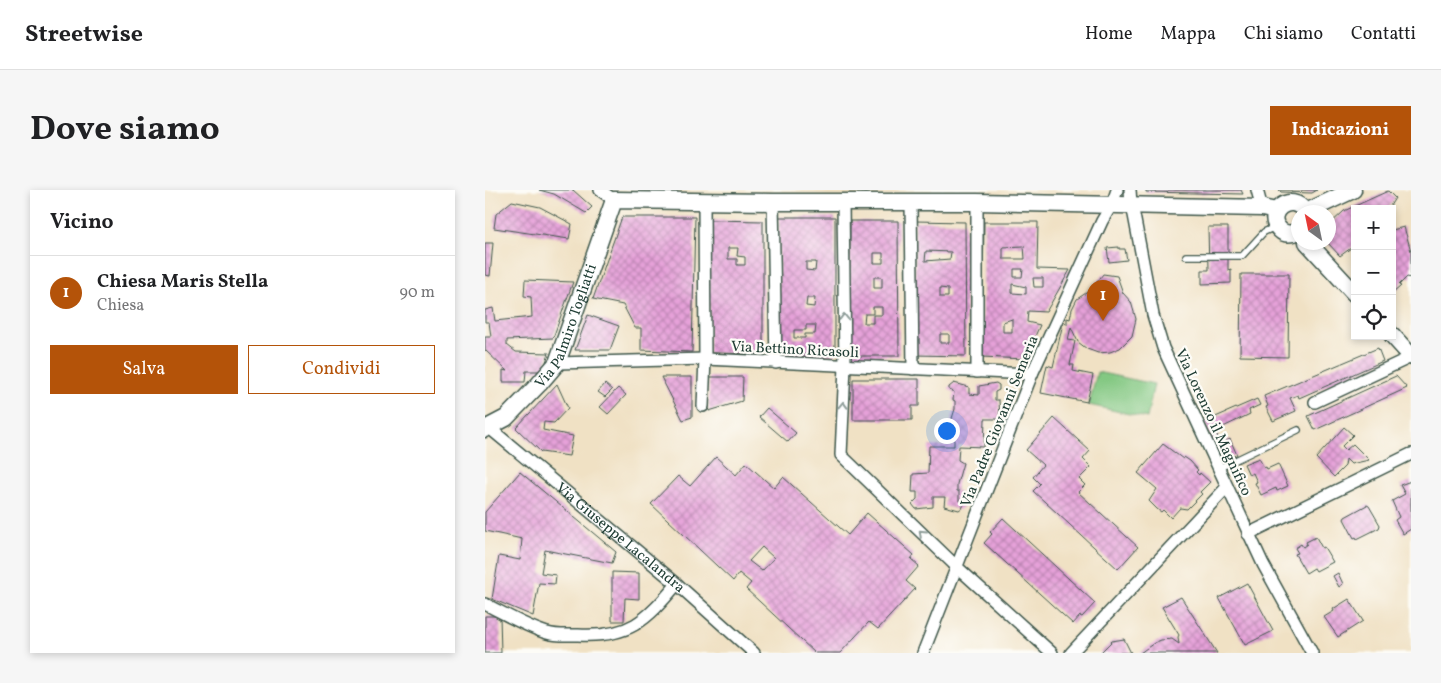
<!DOCTYPE html>
<html lang="it">
<head>
<meta charset="utf-8">
<style>
  body { margin:0; font-family:Vollkorn,serif; background:#f6f6f6; color:#202124 }
  .controls { position:absolute; right:15px; top:15px; display:grid; overflow:hidden; border-radius:0px; box-shadow:0 2px 8px #0003 }
  .controls button { width:45px; height:45px; display:grid; place-items:center; padding:0; border:0; border-bottom:1px solid #e0e0e0; background:#fff; color:#202124; font:25px sans-serif }
  .compass { position:absolute; left:806px; top:15px; width:45px; height:45px; border-radius:50%; background:#fff; box-shadow:0 2px 8px #0003; rotate:327deg }
  .you { position:absolute; left:461px; top:240px; width:18px; height:18px; margin:-12px; border:4px solid #fff; border-radius:50%; background:#1a73e8; box-shadow:0 0 0 8px #1a73e833 }
  .badge { display:grid; place-items:center; width:32px; height:32px; border-radius:50%; background:#b45309; color:#fff; font-size:16px; font-weight:700 }
  .pin { position:absolute; translate:-50% -41px; filter:drop-shadow(0 1px 2px #0008) }
  .pin::after { content:''; position:absolute; top:26px; width:18px; height:15px; background:inherit; clip-path:polygon(0 0,100% 0,50% 100%) }
  .list { margin:0; padding:0; list-style:none }
  h2 { display:flex; justify-content:space-between; align-items:center; height:65px; margin:0; padding:0 20px; font-size:21px }
  h2 small { font-size:16px; font-weight:400; color:#757577 }
  .list li { display:grid; grid-template-columns:32px 1fr auto; gap:15px; align-items:center; box-sizing:border-box; height:75px; padding:0 20px; border-top:1px solid #e0e0e0 }
  .list b { display:block; font-size:19px; white-space:nowrap }
  .list p { margin:0; font-size:16px; white-space:nowrap; color:#757577 }
  .list em { font-size:16px; font-style:normal; color:#757577 }
  .actions { display:flex; gap:10px; padding:15px 20px }
  .actions a { flex:1; padding:11px 0; border:1px solid #b45309; border-radius:0px; text-align:center; font-size:18px; color:#b45309 }
  .actions .main { background:#b45309; color:#fff }
  .icon { flex:none; width:28px; height:28px; fill:none; stroke:currentColor; stroke-width:2; stroke-linecap:round; stroke-linejoin:round }
  .map { position:relative; flex:none; width:926px; height:463px; overflow:hidden; border-radius:0px }
  header { display:flex; align-items:center; gap:30px; box-sizing:border-box; height:70px; padding:0 25px; background:#fff; border-bottom:1px solid #e0e0e0 }
  header strong { font-size:24px }
  nav { display:flex; gap:28px; margin-inline-start:auto; font-size:18px }
  .intro { display:flex; align-items:center; justify-content:space-between; box-sizing:border-box; height:120px; padding:0 30px }
  h1 { margin:0; font-size:35px }
  .button { padding:12px 22px; border-radius:0px; background:#b45309; color:#fff; font-size:18px; font-weight:700 }
  main { display:flex; gap:30px; padding:0 30px }
  aside { flex:1; background:#fff; border-radius:0px; box-shadow:0 2px 8px #0003 }
  .map>svg:first-child { display:block }
  .green { fill:#82c781; stroke:#50825a }
  .building { fill:url(#building-cross-hatch); fill-rule:evenodd }
  .lines { fill:none; stroke-linecap:round; stroke-linejoin:round }
  .lane-casing { stroke:#3e564a; stroke-width:8 }
  .street-casing { stroke:#3e564a; stroke-width:14 }
  .secondary-casing { stroke:#3e564a; stroke-width:19 }
  .lane { stroke:#fff; stroke-width:5.5 }
  .street { stroke:#fff; stroke-width:11 }
  .secondary { stroke:#fff; stroke-width:16 }
  .oneway { stroke:#8f9e9a }
  .labels { text-anchor:middle; stroke-width:4.5; stroke-linejoin:round; paint-order:stroke }
  .street-label { font-size:15px; fill:#1f3d34; stroke:#fdfcf7 }
</style>
</head>
<body>
<header>
<strong>Streetwise</strong>
<nav><a>Home</a><a>Mappa</a><a>Chi siamo</a><a>Contatti</a></nav>
</header>
<div class="intro"><h1>Dove siamo</h1><a class="button">Indicazioni</a></div>
<main>
<aside>
<h2>Vicino<small></small></h2>
<ul class="list">
<li><span class="badge">1</span><div><b>Chiesa Maris Stella</b><p>Chiesa</p></div><em>90 m</em></li>
</ul>
<div class="actions"><a class="main">Salva</a><a>Condividi</a></div>
</aside>
<div class="map">
<svg width="926" height="463" viewBox="0 0 926 463">
  <defs>
    <pattern id="building-cross-hatch" width="8" height="8" patternUnits="userSpaceOnUse" patternTransform="scale(1.25)"><rect width="8" height="8" fill="#e6a1d9"/><path d="M0 0l8 8M0 8l8-8" fill="none" stroke="#ba84b1"/></pattern>
  </defs>
  <rect width="100%" height="100%" fill="#fdfcf7"/>
  <filter id="ink" filterUnits="userSpaceOnUse"><feTurbulence type="fractalNoise" baseFrequency=".02" numOctaves="2"/><feDisplacementMap in="SourceGraphic" scale="10" xChannelSelector="R" yChannelSelector="G"/><feConvolveMatrix kernelMatrix="1 2 1 2 8 2 1 2 1" color-interpolation-filters="sRGB"/></filter>
  <filter id="wash" filterUnits="userSpaceOnUse"><feTurbulence type="fractalNoise" baseFrequency=".0096" numOctaves="4" result="noise"/><feDisplacementMap in="SourceGraphic" scale="20" xChannelSelector="R" yChannelSelector="G"/><feGaussianBlur stdDeviation="1.12" result="paint"/><feColorMatrix in="noise" values="0 0 0 0 0 0 0 0 0 0 0 0 0 0 0 0 0 1.4 0 .05"/><feComposite in="paint" operator="in"/></filter>
  <g filter="url(#wash)">
    <rect width="100%" height="100%" fill="#f0e1c4"/>
    <!-- green -->
    <path class="green" d="M612 182 669 194 662 228 604 215Z"/>
    <g id="blocks">
      <!-- building -->
      <path class="building" d="M54 0H88L107 17 101 23 69 4Z
        M661 0H756L758 4 661 2Z
        M794 0H832L827 3 796 2Z
        M903 1 910 8 903 19H870V55L855 66 842 52H844V35L859 21Z
        M27 11 55 17 87 34 84 49 9 38 11 24Z
        M137 27H210L207 162 156 160V138H150L138 115 108 109Z
        M294 27H350V165L293 164ZM321 72H331L330 81 321 80ZM322 108H330L329 117 321 116ZM321 135H331L330 144H320V148H309V140H321Z
        M225 30 278 31V164L224 163ZM243 58H253L252 66 260 67V75H252V69H243Z
        M365 31H413L414 166H364ZM389 63H398V73H389ZM389 87H397V98H389ZM388 117H397V125H388V133H379L380 124H388Z
        M430 31 480 32 481 166 430 165ZM441 61 466 62 465 69 440 71ZM455 98 463 99V107H455ZM455 144H464V153H455Z
        M499 32H553L552 79 585 80 561 122 543 121 542 132 555 135 540 169 497 167ZM539 56 540 69H518V57ZM529 79H538L537 87H529ZM548 88H558V97H549ZM527 94 541 97V104L527 103ZM527 129V142H518V132Z
        M723 37H743V80L746 79V93L717 94V80H724Z
        M919 37 926 61V88L922 87 914 95 916 96 907 104V40Z
        M0 53H8L5 86 0 85Z
        M634 57V59H640L642 70 624 72 622 58Z
        M618 84 632 86 638 103 646 112 651 129 647 146 635 158 625 162 613 163 602 159 593 152 586 137 583 150 590 151 585 175H589L588 181 608 185 602 212 556 203 562 175 568 177 578 133 582 134V128L585 129 587 119 592 109 607 99Z
        M756 84H804L803 167 755 166Z
        M40 90 88 92 68 148 22 150V155L31 162 64 163 58 181H41L40 192H18V180L22 181 0 160V147H6L4 132H0V120L8 118 10 131 47 127 46 107 39 106Z
        M103 125 134 136 125 160H90Z
        M893 158 898 171 814 208 813 205 805 208 811 221 788 231 781 217 783 216 779 206Z
        M911 186 922 198 830 240 823 226Z
        M176 187H207V227L198 230Z
        M224 187H258L257 211 224 221Z
        M368 189H434V216H427V230H368Z
        M469 193 484 197V204L494 205V196L511 193 514 195V200L510 202V210H514L515 229H500L499 257 474 256 473 270 478 273 472 294V301H474V311L478 312V317L474 320 459 316 460 307H448V317L431 319 427 314 432 309V302H427L428 284 443 283 444 256H469V244L465 240 464 238 470 219V211L468 210 469 202 464 200V197Z
        M72 194 83 218 69 233 59 232 58 240 88 246 84 266 56 262 31 238Z
        M120 194 127 200 120 207 113 202Z
        M133 198 141 205 123 224 115 217Z
        M772 209 775 215 764 220 765 224 730 241 736 254 745 249 752 265 737 269 719 232Z
        M282 218 311 243 303 252 274 227Z
        M569 228 605 261 598 269 606 277 594 289 600 295 593 302 653 357 633 379 548 301 555 294 548 287 558 275 541 260Z
        M859 237 868 245 857 256 861 260 868 254 884 270 866 274 861 269 860 276 849 287 831 268Z
        M678 254 698 269 699 267 705 271 713 280 711 282 714 285 715 283 725 292 715 302 717 304 702 319 695 318 686 328 678 320 676 322 672 319 664 311 672 299 653 283Z
        M231 267 251 285 261 273 289 298 298 287 363 345 382 323 429 365 426 369 434 376 421 391 430 399 393 439 384 432 355 463H330L261 399 266 393 254 383 248 391 166 314 193 286 205 296ZM277 357 289 368 277 381 264 371Z
        M774 268 779 278 781 277 782 279 793 274 803 296 792 301 791 298 776 305 770 293 772 292 768 283 764 285 759 274Z
        M35 282 131 362 127 373 60 360 56 383 71 385 70 394 54 393 48 426 7 409 14 366 35 370 37 349 0 341V322Z
        M926 291V339L918 344 910 330 914 327 907 311 920 304 915 295Z
        M882 315 884 316 895 335 894 338 872 349 871 347 869 348 859 329 860 327Z
        M518 328 610 413 597 427 595 426 588 434 499 353 507 344 505 342Z
        M831 347 837 358 839 357 848 372 831 381 829 378 821 383 810 364 813 363 810 358 816 354 818 357 822 354 821 352Z
        M127 382 154 383V409L140 408 139 431H127Z
        M853 383 858 394 854 397 848 386Z
        M762 393 788 441 760 455 734 408Z
        M696 407 732 463H655L669 453 676 450 687 449 694 454 693 447 694 445 677 417Z
        M864 409 878 431 853 447 839 427 849 421 848 419Z
        M0 426H15L16 463H0Z
        M639 449 646 463H615L627 451Z"/>
    </g>
  </g>
  <g filter="url(#ink)">
    <use href="#blocks" fill-opacity="0" stroke="#3e564a" stroke-width="1"/>
    <g class="lines">
      <!-- lane casing -->
      <g class="lane-casing">
        <path id="lane" d="M701 66H757L779 42 790 37
          M734 278 813 240"/>
      </g>
      <!-- street casing -->
      <g class="street-casing">
        <g id="street">
          <path d="M115 0 129 10"/>
          <path d="M645 0 646 14 649 25 668 125 678 158 778 374 827 463"/>
          <path d="M772 0 777 18"/>
          <path d="M288 12 291 173"/>
          <path d="M358 12 360 176 356 265 472 377 567 463"/>
          <path d="M426 13 428 179"/>
          <path d="M72 173 220 169 547 184"/>
          <path d="M492 182V12"/>
          <path d="M830 212 926 167"/>
          <path d="M218 216 220 169 219 11"/>
          <path id="s1" d="M2 236 192 394 269 463"/>
          <path d="M763 344 926 264"/>
          <path d="M0 414C18 423 44 438 62 443 71 446 83 445 93 445 144 448 161 431 192 394"/>
          <path d="M438 463 547 184 617 31 627 14 632 0"/>
          <path d="M586 463 742 297"/>
        </g>
      </g>
      <!-- secondary casing -->
      <g class="secondary-casing">
        <g id="secondary">
          <path d="M821 22 868 0"/>
          <path d="M814 41C807 44 800 45 795 40 777 23 807 0 820 22"/>
          <path d="M822 52 870 104"/>
          <path d="M907 145 926 166"/>
          <path id="s2" d="M0 239 21 228 54 194 72 173 129 10 288 12H492L777 18 791 21"/>
        </g>
      </g>
      <!-- lane -->
      <use href="#lane" class="lane"/>
      <!-- street -->
      <use href="#street" class="street"/>
      <!-- secondary -->
      <use href="#secondary" class="secondary"/>
    </g>
    <!-- one-way arrows -->
    <defs><path id="oneway-chevron" d="M-2-3.5L2.5 0L-2 3.5" fill="none" stroke-width="1.6" stroke-linecap="round" stroke-linejoin="round" transform="scale(1.25)"/></defs>
    <g class="oneway">
      <use href="#oneway-chevron" transform="translate(359 127) rotate(-91)"/>
      <use href="#oneway-chevron" transform="translate(358 215) rotate(-88)"/>
      <use href="#oneway-chevron" transform="translate(437 343) rotate(-136)"/>
    </g>
  </g>
  <g class="labels">
    <!-- street labels -->
    <g class="street-label">
      <text dy="5" stroke="none"><textPath href="#s2" startOffset="136">Via Palmiro Togliatti</textPath></text>
      <text transform="translate(310 159) rotate(3)" y="5">Via Bettino Ricasoli</text>
      <text transform="translate(514 231) rotate(-68)" y="5">Via Padre Giovanni Semeria</text>
      <text transform="translate(729 232) rotate(65)" y="5">Via Lorenzo il Magnifico</text>
      <text dy="5" stroke="none"><textPath href="#s1" startOffset="174">Via Giuseppe Lacalandra</textPath></text>
    </g>
  </g>
</svg>
<div class="controls">
<button>+</button>
<button>−</button>
<button><svg class="icon" aria-label="locate" viewBox="0 0 24 24"><circle cx="12" cy="12" r="6"/><path d="M12 2v4M12 18v4M2 12h4M18 12h4"/></svg></button>
</div>
<svg class="compass" viewBox="-18 -18 36 36"><path d="M0-13l5 13h-10z" fill="#e53935"/><path d="M0 13l5-13h-10z" fill="#757577"/></svg>
<div class="you"></div>
<div class="pin badge" style="left:618px;top:131px">1</div>
</div>
</main>
</body>
</html>
